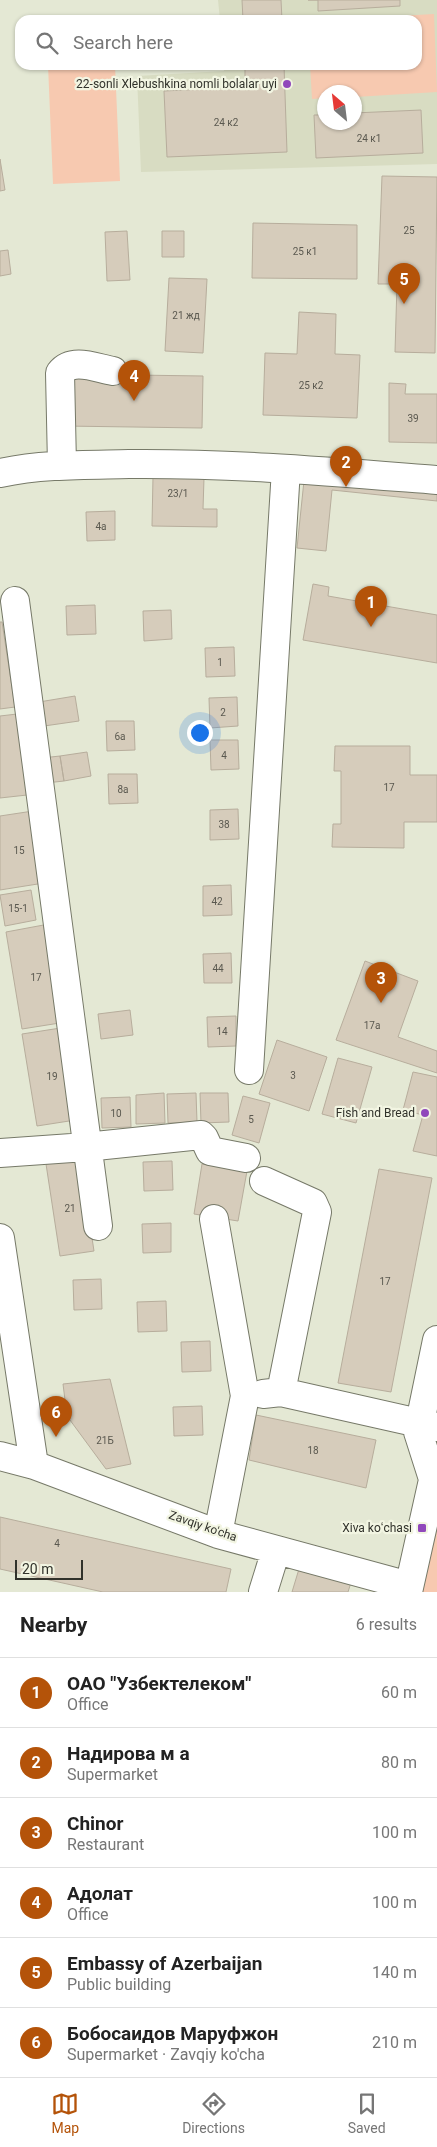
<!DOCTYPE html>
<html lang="en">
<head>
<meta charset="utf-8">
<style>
  body { margin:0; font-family:Roboto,sans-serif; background:#f2f2f2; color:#222 }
  .compass { position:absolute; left:317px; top:85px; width:45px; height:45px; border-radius:50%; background:#fff; box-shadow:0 1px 4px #0004; rotate:332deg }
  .scale { position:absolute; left:15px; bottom:12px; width:68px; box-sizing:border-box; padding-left:5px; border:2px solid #31322b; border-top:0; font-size:14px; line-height:18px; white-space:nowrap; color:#31322b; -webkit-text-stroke:4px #f2f5e2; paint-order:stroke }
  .you { position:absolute; left:199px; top:732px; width:18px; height:18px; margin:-12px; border:4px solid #fff; border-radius:50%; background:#1a73e8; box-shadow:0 0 0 8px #1a73e833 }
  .badge { display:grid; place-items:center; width:32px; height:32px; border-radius:50%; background:#b45309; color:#fff; font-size:16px; font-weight:700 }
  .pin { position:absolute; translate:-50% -41px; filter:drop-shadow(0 1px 2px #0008) }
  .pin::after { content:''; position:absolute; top:26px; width:18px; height:15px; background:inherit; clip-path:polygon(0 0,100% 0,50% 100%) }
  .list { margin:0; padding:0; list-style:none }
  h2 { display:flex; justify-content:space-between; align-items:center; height:65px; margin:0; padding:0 20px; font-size:21px }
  h2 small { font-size:16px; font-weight:400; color:#767676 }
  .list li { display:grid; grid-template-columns:32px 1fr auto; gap:15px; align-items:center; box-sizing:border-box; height:70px; padding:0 20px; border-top:1px solid #e0e0e0 }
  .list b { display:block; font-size:19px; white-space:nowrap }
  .list p { margin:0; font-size:16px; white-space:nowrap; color:#767676 }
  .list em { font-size:16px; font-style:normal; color:#767676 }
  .icon { flex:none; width:28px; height:28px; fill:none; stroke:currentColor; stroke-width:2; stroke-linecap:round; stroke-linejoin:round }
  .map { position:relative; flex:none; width:437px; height:1592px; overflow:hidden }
  .search { position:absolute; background:#fff; box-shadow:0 1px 4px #0004; left:15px; right:15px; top:15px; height:55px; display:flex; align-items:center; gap:12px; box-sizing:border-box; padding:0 18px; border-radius:15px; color:#767676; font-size:19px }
  .sheet { height:485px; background:#fff }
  nav { display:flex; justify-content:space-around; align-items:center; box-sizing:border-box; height:70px; border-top:1px solid #e0e0e0; background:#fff; font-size:14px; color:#767676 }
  nav a { display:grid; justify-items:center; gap:2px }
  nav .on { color:#b45309 }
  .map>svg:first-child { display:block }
  .built { fill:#d8dcc2; fill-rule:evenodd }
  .green { fill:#f7c9b0 }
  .building { fill:#d6ccbb; stroke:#b7ad9c }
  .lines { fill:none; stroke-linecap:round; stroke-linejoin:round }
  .minor-casing { stroke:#767968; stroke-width:30 }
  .minor { stroke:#fff; stroke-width:28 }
  .poi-dot { fill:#9048bb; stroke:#f2f5e2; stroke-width:2 }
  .labels { text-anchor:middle; stroke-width:4.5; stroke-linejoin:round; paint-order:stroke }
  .number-label { font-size:10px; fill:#5a584f }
  .poi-label { font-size:12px; fill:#31322b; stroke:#f2f5e2; text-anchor:end }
  .street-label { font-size:12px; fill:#31322b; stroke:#f2f5e2 }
</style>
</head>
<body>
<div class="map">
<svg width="437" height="1592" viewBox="0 0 437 1592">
  <rect width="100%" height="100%" fill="#e4e8d4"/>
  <!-- built -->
  <path class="built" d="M218 0H437V164L141 172 137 76 224 71V65H417V20H220ZM324 92H354V122H324Z"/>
  <!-- green -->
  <path class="green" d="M434 14 437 92 355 97 354 92H324V98L312 99 310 65H417V20H328Z
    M48 65H115L120 181 53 184Z
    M430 1527 437 1528V1592H416Z"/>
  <!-- building -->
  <path class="building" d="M242 0H281L282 20H243Z
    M308 0H400V6L318 11V0Z
    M245 65H284L287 152 167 157 164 91 245 87Z
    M421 110 423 153 316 158 314 115H324V122H354V113Z
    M0 159 5 190 0 191Z
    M382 176 437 177 435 353 395 352 397 284H378Z
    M253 223 357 225V279L252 278Z
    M127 231 130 280 107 281 105 232Z
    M162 231H184V257H162Z
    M8 250 11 274 0 276V251Z
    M169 278 207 279 203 353 165 351Z
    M299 312 336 314 335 354 360 355 357 418 263 415 265 353 297 354Z
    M65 374 203 376 202 428 64 426Z
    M389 383 406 384 405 394H437V443L389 442Z
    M305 471 437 484V501L332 490 326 551 297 548Z
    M153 477 204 478 203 509H217V527L152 526Z
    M115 511V540L87 541 86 512Z
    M313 584 329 587 328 596 437 615V663L303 640Z
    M95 605 96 634 67 635 66 606Z
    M171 610 172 639 144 641 143 611Z
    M0 622H2L15 707 0 709Z
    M234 647 235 676 206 677 205 648Z
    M75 696 79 721 37 727 33 703Z
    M237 697 238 726 210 728 209 698Z
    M17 714 27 795 0 798V716Z
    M106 721H134L135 750 107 751Z
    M210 740H238L239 769 211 770Z
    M335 746H410V775H437V822H404V848L332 847 333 824H341V771H334Z
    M87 752 91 776 64 781 60 756Z
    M60 756 64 781 46 783 42 758Z
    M108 774H137L138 803 109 804Z
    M238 809 239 839 210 840V810Z
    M33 811 44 883 0 890V816Z
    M231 885 232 915 203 916V886Z
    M31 890 36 920 5 926 0 895Z
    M49 924 66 1022 22 1029 6 932Z
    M231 953 232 983H204L203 954Z
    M365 961 418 981 398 1037 437 1051V1073L336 1040Z
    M130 1010 133 1035 101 1039 98 1014Z
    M236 1016V1046L208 1047 207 1017Z
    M67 1027 82 1119 37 1126 22 1034Z
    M277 1040 327 1057 309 1111 259 1094Z
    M338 1058 372 1067 356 1123 322 1114Z
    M413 1072 437 1077V1156L413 1151 423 1115 403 1110Z
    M164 1093 165 1123 136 1124V1095Z
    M196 1093 197 1122 168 1123 167 1094Z
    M200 1093H228L229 1122 201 1123Z
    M243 1096 270 1103 259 1143 232 1135Z
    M130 1097 131 1127 102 1128 101 1098Z
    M80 1159 94 1251 60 1256 46 1164Z
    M172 1161 173 1190 144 1191 143 1162Z
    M202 1164 247 1171 238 1221 194 1214Z
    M379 1169 432 1178 391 1392 338 1383Z
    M171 1223V1252L143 1253 142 1224Z
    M101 1279 102 1309 74 1310 73 1280Z
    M166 1301 167 1331 138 1332 137 1302Z
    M210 1341 211 1371 182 1372 181 1342Z
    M110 1379 131 1464 106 1469 67 1416 63 1384Z
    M202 1406 203 1435 174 1436 173 1407Z
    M256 1415 376 1440 366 1488 249 1460Z
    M0 1517 231 1569 226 1592H103L0 1569Z
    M302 1559 353 1576 348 1592H292Z"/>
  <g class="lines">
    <!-- minor casing -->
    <g class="minor-casing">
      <path id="minor" d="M62 465 60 373C72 357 96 368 113 371
        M0 473C43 464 86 465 129 464 232 463 334 472 437 480
        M15 601 98 1226
        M249 1070 286 469
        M0 1153 86 1147 201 1135 204 1138 210 1151 246 1158
        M264 1181 313 1203 317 1212 281 1392
        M214 1219 245 1396 218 1534
        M0 1238 34 1465
        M263 1394 281 1392 437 1427
        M0 1456 34 1465 218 1534 409 1586
        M433 1479 418 1432 437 1340
        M263 1592 276 1550
        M408 1592 437 1462"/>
    </g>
    <!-- minor -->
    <use href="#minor" class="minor"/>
  </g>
  <!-- markers -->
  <g class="poi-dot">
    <circle cx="287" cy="84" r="5"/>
    <circle cx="425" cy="1113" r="5"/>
    <rect x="417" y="1523" width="10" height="10" rx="2.5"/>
  </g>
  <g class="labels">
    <!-- number labels -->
    <g class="number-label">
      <text x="226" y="126">24 к2</text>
      <text x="369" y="142">24 к1</text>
      <text x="409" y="234">25</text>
      <text x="305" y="255">25 к1</text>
      <text x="186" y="319">21 жд</text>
      <text x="311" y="389">25 к2</text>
      <text x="413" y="422">39</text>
      <text x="178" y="497">23/1</text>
      <text x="101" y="530">4а</text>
      <text x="220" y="666">1</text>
      <text x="223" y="716">2</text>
      <text x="120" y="740">6а</text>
      <text x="224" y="759">4</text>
      <text x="389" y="791">17</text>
      <text x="123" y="793">8а</text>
      <text x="224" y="828">38</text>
      <text x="19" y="854">15</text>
      <text x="217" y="905">42</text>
      <text x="18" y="912">15-1</text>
      <text x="218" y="972">44</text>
      <text x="36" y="981">17</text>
      <text x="372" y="1029">17a</text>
      <text x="222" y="1035">14</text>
      <text x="293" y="1079">3</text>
      <text x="52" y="1080">19</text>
      <text x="116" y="1117">10</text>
      <text x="251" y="1123">5</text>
      <text x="70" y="1212">21</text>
      <text x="385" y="1285">17</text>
      <text x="105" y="1444">21Б</text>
      <text x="313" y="1454">18</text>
      <text x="57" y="1547">4</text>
    </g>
    <!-- poi labels -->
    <g class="poi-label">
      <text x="277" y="88">22-sonli Xlebushkina nomli bolalar uyi</text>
      <text x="415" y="1117">Fish and Bread</text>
      <text x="412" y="1532">Xiva koʻchasi</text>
    </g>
    <!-- street labels -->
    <g class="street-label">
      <text transform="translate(203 1526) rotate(19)" y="4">Zavqiy ko'cha</text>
    </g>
  </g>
</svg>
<svg class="compass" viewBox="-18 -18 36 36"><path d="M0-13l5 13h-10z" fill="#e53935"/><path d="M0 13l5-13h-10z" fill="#767676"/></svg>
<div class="scale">20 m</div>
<div class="you"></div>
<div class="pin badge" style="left:371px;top:627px">1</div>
<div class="pin badge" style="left:346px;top:487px">2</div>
<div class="pin badge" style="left:381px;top:1003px">3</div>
<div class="pin badge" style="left:134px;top:401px">4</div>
<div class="pin badge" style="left:404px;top:304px">5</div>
<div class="pin badge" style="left:56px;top:1437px">6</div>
<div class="search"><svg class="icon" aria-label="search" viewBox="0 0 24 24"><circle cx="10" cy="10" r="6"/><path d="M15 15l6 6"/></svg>Search here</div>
</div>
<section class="sheet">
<h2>Nearby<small>6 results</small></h2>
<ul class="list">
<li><span class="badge">1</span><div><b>ОАО &quot;Узбектелеком&quot;</b><p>Office</p></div><em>60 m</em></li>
<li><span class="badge">2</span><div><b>Надирова м а</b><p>Supermarket</p></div><em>80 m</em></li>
<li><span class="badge">3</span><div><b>Chinor</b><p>Restaurant</p></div><em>100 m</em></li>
<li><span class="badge">4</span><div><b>Адолат</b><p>Office</p></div><em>100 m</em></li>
<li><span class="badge">5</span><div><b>Embassy of Azerbaijan</b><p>Public building</p></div><em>140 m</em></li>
<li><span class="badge">6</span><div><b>Бобосаидов Маруфжон</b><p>Supermarket · Zavqiy ko'cha</p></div><em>210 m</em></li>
</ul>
</section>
<nav>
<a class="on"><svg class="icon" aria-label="map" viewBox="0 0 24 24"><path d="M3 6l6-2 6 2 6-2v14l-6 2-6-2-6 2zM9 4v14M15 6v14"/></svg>Map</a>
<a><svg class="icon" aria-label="directions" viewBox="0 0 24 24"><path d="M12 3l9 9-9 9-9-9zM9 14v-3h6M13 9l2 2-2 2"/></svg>Directions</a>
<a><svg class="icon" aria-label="saved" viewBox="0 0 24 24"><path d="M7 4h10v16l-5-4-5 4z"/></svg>Saved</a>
</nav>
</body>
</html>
